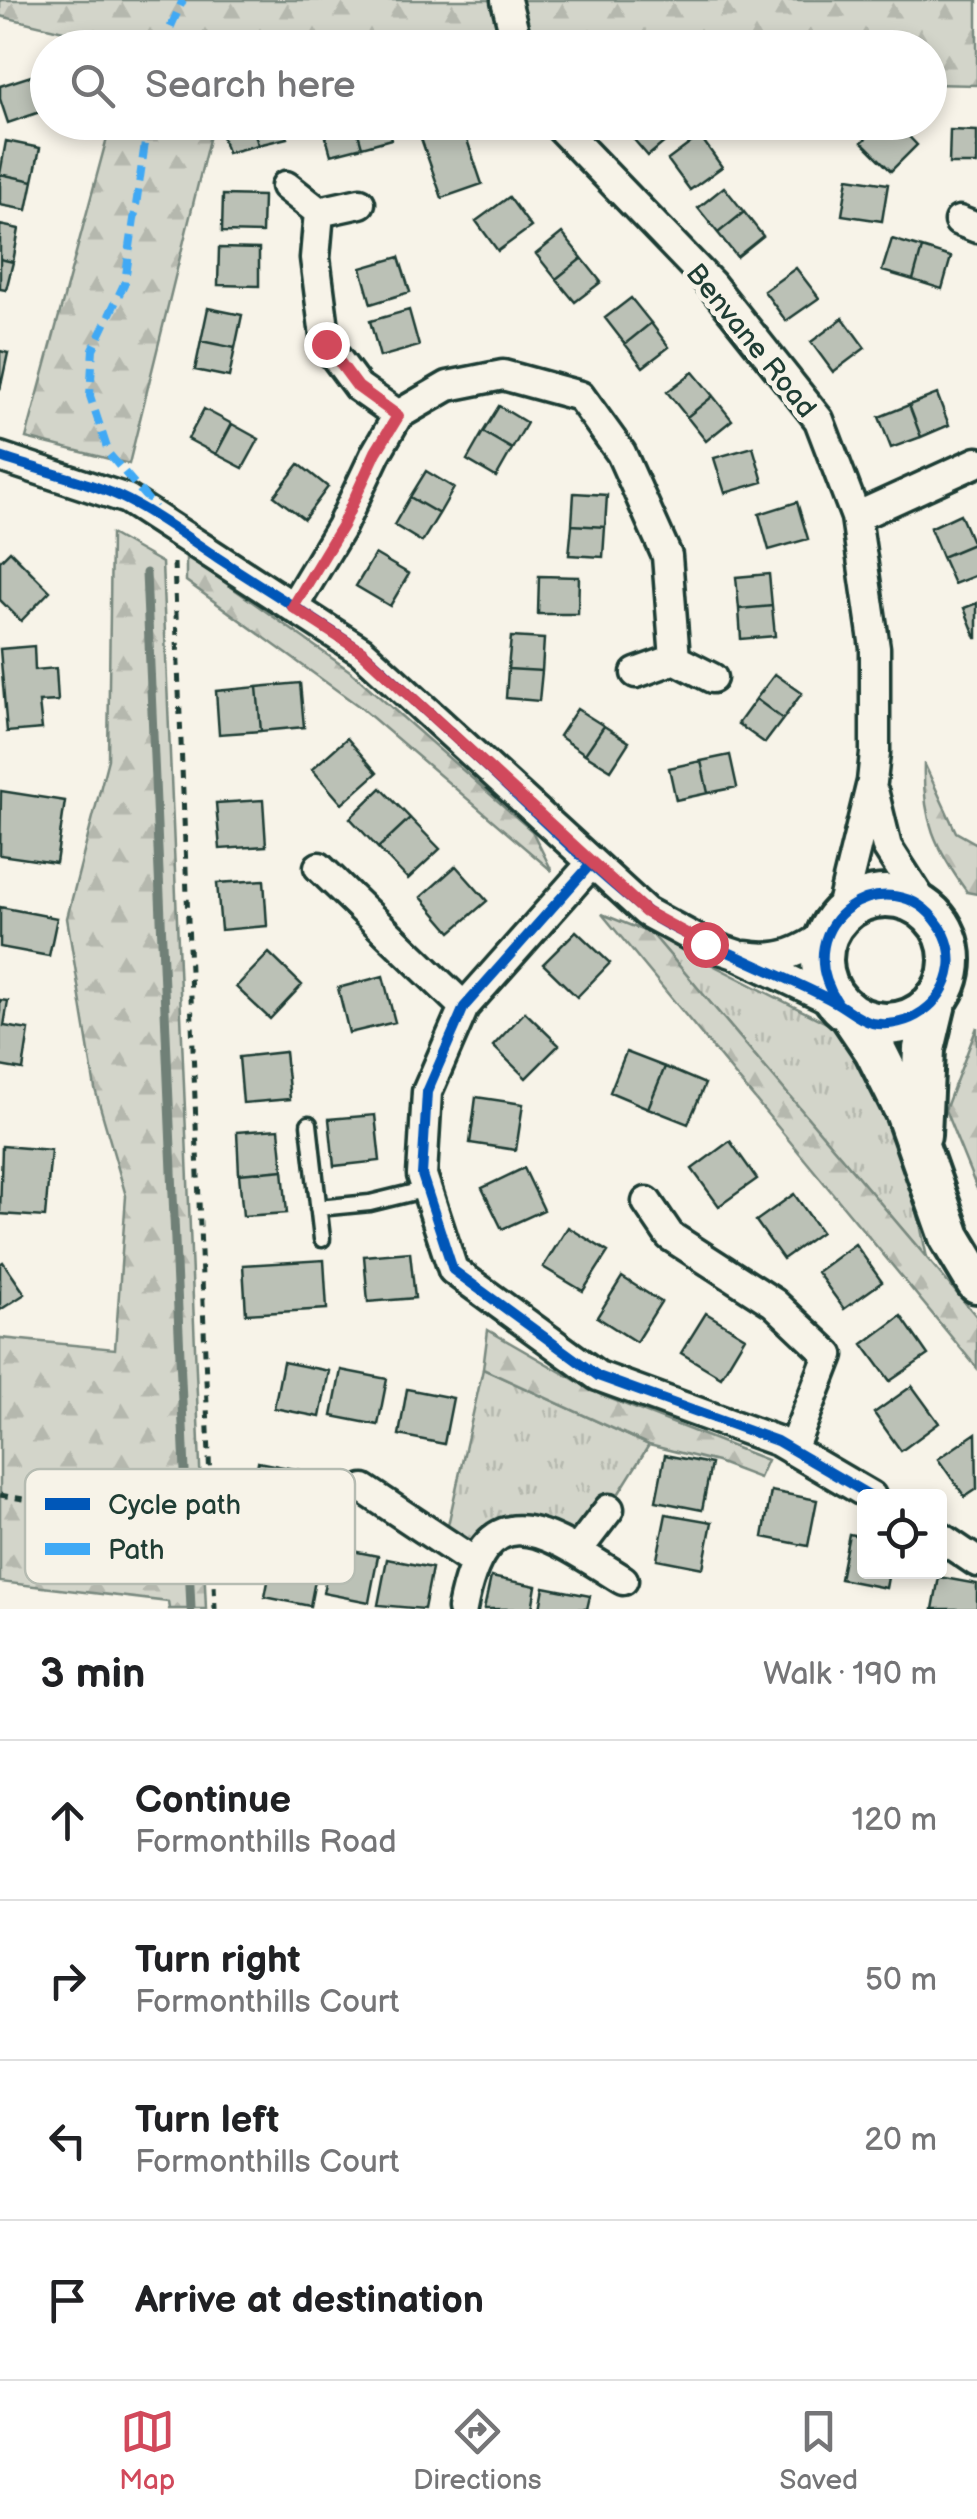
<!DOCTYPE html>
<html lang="en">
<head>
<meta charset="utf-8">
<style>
  body { margin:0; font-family:"Balsamiq Sans",sans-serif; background:#f6f6f6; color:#202124 }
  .controls { position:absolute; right:30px; bottom:30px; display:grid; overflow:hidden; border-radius:10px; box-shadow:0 5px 15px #0003 }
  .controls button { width:90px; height:90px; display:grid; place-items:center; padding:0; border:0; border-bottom:2px solid #e0e0e0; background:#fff; color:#202124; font:50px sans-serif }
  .stop { position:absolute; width:30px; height:30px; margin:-22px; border:8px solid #d1495b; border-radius:50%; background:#fff }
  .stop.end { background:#d1495b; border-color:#fff; box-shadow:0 2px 10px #0008 }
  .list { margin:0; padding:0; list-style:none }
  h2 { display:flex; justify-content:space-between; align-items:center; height:130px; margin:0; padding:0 40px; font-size:42px }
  h2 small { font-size:32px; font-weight:400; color:#757577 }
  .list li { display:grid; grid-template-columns:65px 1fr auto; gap:30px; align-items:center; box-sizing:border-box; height:160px; padding:0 40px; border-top:2px solid #e0e0e0 }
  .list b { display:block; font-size:38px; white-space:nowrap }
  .list p { margin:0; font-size:32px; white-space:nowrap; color:#757577 }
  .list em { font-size:32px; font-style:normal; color:#757577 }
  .icon { flex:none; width:55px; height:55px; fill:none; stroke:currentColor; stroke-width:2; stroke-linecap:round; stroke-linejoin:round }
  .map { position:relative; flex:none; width:977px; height:1609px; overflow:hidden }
  .search { position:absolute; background:#fff; box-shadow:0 5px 15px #0003; left:30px; right:30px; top:30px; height:110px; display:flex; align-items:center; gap:25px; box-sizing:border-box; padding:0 35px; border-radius:55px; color:#757577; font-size:38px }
  .sheet { height:770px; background:#fff }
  nav { display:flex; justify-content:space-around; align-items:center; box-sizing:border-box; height:140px; border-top:2px solid #e0e0e0; background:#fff; font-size:28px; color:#757577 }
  nav a { display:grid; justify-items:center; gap:5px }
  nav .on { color:#d1495b }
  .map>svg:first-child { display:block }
  .grass { fill:url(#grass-tufts); stroke:#79897f; stroke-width:2.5 }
  .forest { fill:url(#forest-firs); stroke:#79897f; stroke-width:2.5 }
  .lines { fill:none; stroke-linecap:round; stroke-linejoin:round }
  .stream { stroke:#6f8077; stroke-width:9 }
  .building { fill:#bbc1b6; stroke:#1f3d34; stroke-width:2.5 }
  .lane-casing { stroke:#1f3d34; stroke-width:21 }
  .street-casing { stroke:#1f3d34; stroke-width:35 }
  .secondary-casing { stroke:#1f3d34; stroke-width:48 }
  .path { stroke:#1f3d34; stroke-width:5; stroke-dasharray:8 8; stroke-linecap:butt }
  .lane { stroke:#f7f3e8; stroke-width:14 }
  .street { stroke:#f7f3e8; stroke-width:28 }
  .secondary { stroke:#f7f3e8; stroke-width:40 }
  .quiet { stroke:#3fa9f5; stroke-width:8; stroke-dasharray:15 8; stroke-linecap:butt }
  .cycleway-casing { stroke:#f7f3e8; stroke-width:16 }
  .cycleway { stroke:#0057b8; stroke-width:10 }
  .route { stroke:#d1495b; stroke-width:12 }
  .labels { text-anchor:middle; stroke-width:10; stroke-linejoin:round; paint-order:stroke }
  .street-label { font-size:28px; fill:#1f3d34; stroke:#f7f3e8 }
  .key { fill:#f7f3e8; stroke:#b6bcb2; stroke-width:2.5 }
  .key-label { font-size:28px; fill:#1f3d34 }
</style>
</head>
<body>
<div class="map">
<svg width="977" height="1609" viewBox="0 0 977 1609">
  <defs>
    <pattern id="grass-tufts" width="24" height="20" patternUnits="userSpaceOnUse" patternTransform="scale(2.5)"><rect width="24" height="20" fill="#d3d5ca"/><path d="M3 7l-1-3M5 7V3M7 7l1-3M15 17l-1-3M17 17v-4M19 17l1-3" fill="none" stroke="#b5b8ae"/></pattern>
    <pattern id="forest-firs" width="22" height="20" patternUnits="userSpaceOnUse" patternTransform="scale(2.5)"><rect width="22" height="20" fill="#d3d5ca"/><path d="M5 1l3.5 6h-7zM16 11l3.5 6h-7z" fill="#b5b8ae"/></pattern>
  </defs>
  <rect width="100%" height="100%" fill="#f7f3e8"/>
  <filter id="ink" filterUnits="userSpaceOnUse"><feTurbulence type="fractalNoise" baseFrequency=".01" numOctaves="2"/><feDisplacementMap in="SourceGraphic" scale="20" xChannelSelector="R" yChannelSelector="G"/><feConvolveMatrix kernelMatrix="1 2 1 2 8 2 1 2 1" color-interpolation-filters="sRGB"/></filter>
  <g filter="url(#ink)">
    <!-- grass -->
    <path class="grass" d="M652 934 838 1029 904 1145 927 1258Z
      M483 1369 649 1445 609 1509 562 1542 485 1546 444 1543Z"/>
    <!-- forest -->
    <path class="forest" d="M0 0H977V85L930 84V48L131 47 0 16Z
      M111 123H213L129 464 26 438Z
      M111 534 162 563 206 1609H169L168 1602 0 1582V1338L115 1349 126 1196 95 1089 67 918 108 759Z
      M186 555 350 671 532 831 552 871 360 707 186 581Z
      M924 763 956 832 977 844V894L967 892C935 848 922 819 924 763Z
      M602 914 652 934 977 1317V1368Z
      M977 1027V1189L945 1110Z
      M488 1330 601 1395 767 1460 759 1478 717 1462 649 1445 483 1369Z"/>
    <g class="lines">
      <!-- stream -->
      <path class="stream" d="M146 573 191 1609"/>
    </g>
    <!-- building -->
    <path class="building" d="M34 75 46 110 8 123 0 99V86Z
      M218 122H252L258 145 227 153Z
      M252 122H283L287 138 258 145Z
      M355 122 362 147 331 155 322 123Z
      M355 122H387L391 139 362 147Z
      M440 122H461L482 184 442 198 418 130Z
      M630 122H673L679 130 648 156 624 128Z
      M883 122H895L917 145 891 171 862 142Z
      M950 130 977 131V164H949Z
      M700 136 722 167 690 190 668 160Z
      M6 141 40 148 33 181 0 174Z
      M0 174 33 181 27 210 0 205Z
      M848 178 888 184 882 221 842 215Z
      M724 187 744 212 718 233 698 208Z
      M223 195 263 196 262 233 222 232Z
      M509 197 531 227 498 251 476 221Z
      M744 212 763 236 737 257 718 233Z
      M0 225 19 229 13 262 0 259Z
      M562 233 582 258 556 279 536 254Z
      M892 239 922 248 913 280 882 271Z
      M219 248 259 249V286L218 285Z
      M922 248 951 257 942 289 913 280Z
      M399 257 410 292 371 304 361 268Z
      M582 258 601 282 575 302 556 279Z
      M0 259 13 262 6 290 0 289Z
      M796 268 819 298 786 321 764 291Z
      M631 298 651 323 625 344 605 318Z
      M208 308 242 315 235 348 201 341Z
      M409 310 419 346 380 357 370 321Z
      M843 318 865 348 833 372 811 342Z
      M651 323 669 347 643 367 625 344Z
      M201 341 235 348 229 377 195 370Z
      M0 351 8 353 0 390Z
      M693 372 713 396 687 417 667 392Z
      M937 394 949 425 921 437 909 405Z
      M713 396 732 420 706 441 687 417Z
      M909 405 921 437 891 448 879 417Z
      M499 406 527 423 512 449 483 432Z
      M204 409 232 424 216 454 188 439Z
      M232 424 259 439 243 468 216 454Z
      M483 432 512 449 496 477 467 460Z
      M753 447 763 482 725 493 714 458Z
      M299 464 328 487 304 519 274 496Z
      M426 471 454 488 439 514 410 497Z
      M574 493 607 495 605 527 572 525Z
      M410 497 439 514 422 542 394 525Z
      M797 502 808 539 769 550 759 514Z
      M960 514 973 544 942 557 930 528Z
      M572 525 605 527 603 557 569 555Z
      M973 544 977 553V575L954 584 942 557Z
      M10 551 50 591 21 621 0 600V561Z
      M375 554 409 574 390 606 356 586Z
      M769 574 772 606 739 609 736 577Z
      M539 576 579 577 578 614H538Z
      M977 603V638H976L964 608Z
      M772 606 775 636 741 639 739 609Z
      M511 637 544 639 542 671 508 669Z
      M34 646 35 670 56 668 58 701 39 702 42 729 7 732 0 649Z
      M508 669 542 671 539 701 506 698Z
      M775 674 802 693 783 719 756 699Z
      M300 683 304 727 261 731 257 687Z
      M257 687 261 731 219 734 216 691Z
      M756 699 783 719 765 743 738 724Z
      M577 709 604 726 585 754 559 736Z
      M604 726 629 742 611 770 585 754Z
      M347 738 377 773 342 804 312 769Z
      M730 755 737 787 708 793 701 761Z
      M701 761 708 793 676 800 669 768Z
      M381 788 410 818 378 848 350 818Z
      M1 791 65 801 56 863 0 855Z
      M263 800 266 846 220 849 216 803Z
      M410 818 440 849 408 879 378 848Z
      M456 866 487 901 451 932 421 897Z
      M264 880 267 926 221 930 217 883Z
      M0 907 57 918 49 956 0 947Z
      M576 931 610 963 577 997 543 964Z
      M269 953 302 985 270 1019 236 987Z
      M383 976 395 1022 349 1033 338 988Z
      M0 1000 8 1001 4 1026 29 1030 23 1070 0 1066Z
      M525 1012 559 1045 526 1078 493 1046Z
      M285 1052 290 1099 243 1103 239 1057Z
      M626 1052 665 1067 648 1108 610 1092Z
      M665 1067 705 1084 688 1124 648 1108Z
      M476 1097 523 1104 516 1150 470 1143Z
      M375 1115 380 1161 334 1166 329 1119Z
      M279 1129 283 1170 239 1174 237 1132Z
      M730 1141 757 1179 719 1206 692 1169Z
      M2 1146 51 1150 45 1217 0 1214Z
      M524 1168 544 1210 502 1229 482 1188Z
      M283 1170 287 1213 243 1216 239 1174Z
      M794 1194 821 1232 783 1259 756 1221Z
      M568 1227 608 1252 583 1291 543 1267Z
      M855 1244 882 1282 844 1309 817 1272Z
      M410 1252 415 1298 368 1302 364 1256Z
      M324 1260 327 1309 246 1314 243 1265Z
      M3 1262 25 1294 0 1310V1264Z
      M622 1277 661 1302 636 1342 597 1317Z
      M706 1313 745 1337 721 1377 681 1353Z
      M901 1316 928 1355 890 1381 863 1344Z
      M283 1362 329 1371 320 1417 274 1408Z
      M341 1370 387 1379 378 1425 332 1416Z
      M912 1386 939 1423 901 1451 874 1413Z
      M407 1389 453 1398 444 1444 399 1435Z
      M976 1433 977 1489 965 1497 938 1459Z
      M665 1455 711 1464 702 1510 656 1501Z
      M258 1462 304 1471 295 1517 250 1508Z
      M771 1491 817 1500 808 1546 763 1537Z
      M666 1514 712 1522 703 1568 657 1559Z
      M849 1534 864 1537V1572H889L886 1588 840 1579Z
      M332 1547 378 1556 369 1602 323 1593Z
      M274 1551 319 1560 310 1606 265 1597Z
      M387 1559 432 1568 424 1609 378 1605Z
      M491 1577 536 1586 532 1609H484Z
      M939 1577 977 1584V1609H933Z
      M544 1587 590 1596 587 1609H540Z"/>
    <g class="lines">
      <!-- lane casing -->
      <g class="lane-casing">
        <path id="lane" d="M309 1124 322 1239
          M318 1208 370 1203 427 1189"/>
      </g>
      <!-- street casing -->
      <g class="street-casing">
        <path id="street" d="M506 0 518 48
          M555 122 711 284 819 420 856 517 875 648V753L872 782 839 917
          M286 186 319 212 360 203
          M319 212 315 258 326 344 358 387 398 415
          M959 221 977 228
          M0 457 127 499 293 607 361 651 646 912 705 944 735 954 838 1003
          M856 517 977 462
          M293 607 341 527 376 453 398 415 448 386 503 375 580 396 621 453 667 556 675 659
          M636 673 675 659 712 678
          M874 794 887 847 928 911
          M591 864 464 1007 427 1092 422 1175 453 1270 598 1376 777 1441 871 1496
          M319 867 464 1007
          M746 956C780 962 801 952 828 933
          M647 1202 670 1236 774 1303 829 1355 792 1450
          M364 1489 474 1562
          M940 1537 977 1562
          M577 1551 609 1509
          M462 1609C486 1484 549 1534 623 1580"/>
      </g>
      <!-- secondary casing -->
      <g class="secondary-casing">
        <path id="secondary" d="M822 960a64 64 0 1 1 128 0a64 64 0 1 1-128 0Z
          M850 1013 875 1050 906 1112 950 1237 977 1282
          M920 1135 924 1049 936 999"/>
      </g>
      <!-- path -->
      <path class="path" d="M174 563 215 1609
        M0 1495 110 1514 168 1560 213 1562"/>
      <!-- lane -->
      <use href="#lane" class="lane"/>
      <!-- street -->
      <use href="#street" class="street"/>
      <!-- secondary -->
      <use href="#secondary" class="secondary"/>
      <!-- quiet -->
      <path class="quiet" d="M161 48 183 0
        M148 122 125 282 93 349 90 396 109 454 155 508"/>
      <!-- cycleway casing -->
      <g class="cycleway-casing">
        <path id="cycleway" d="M0 457C38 470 96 483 129 501 160 517 189 539 218 558 264 588 312 617 358 649 382 666 403 690 425 710 498 775 566 848 643 909 671 931 706 941 737 956 769 971 802 985 833 1001 847 1008 857 1019 872 1023 908 1030 945 1004 950 968 952 954 948 937 939 925 891 855 783 921 838 1003
          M591 864 464 1007 427 1092 422 1175 453 1270 598 1376 777 1441 871 1496"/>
      </g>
      <!-- cycleway -->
      <use href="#cycleway" class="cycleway"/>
    </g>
  </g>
  <g class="lines" filter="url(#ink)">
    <!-- route -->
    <path class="route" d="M326 344 358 387 398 416 376 452 342 526 293 607 361 651 646 912 705 944"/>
  </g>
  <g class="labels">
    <!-- street labels -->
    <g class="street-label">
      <text transform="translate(752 340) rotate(51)" y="10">Benvane Road</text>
    </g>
  </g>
  <!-- legend -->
  <rect x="25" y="1469" width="330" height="115" rx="15" class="key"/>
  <rect x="45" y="1498" width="45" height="12" fill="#0057b8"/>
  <rect x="45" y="1543" width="45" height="12" fill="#3fa9f5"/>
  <g class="key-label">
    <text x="108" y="1514">Cycle path</text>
    <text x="108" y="1559">Path</text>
  </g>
</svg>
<div class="controls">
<button><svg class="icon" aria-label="locate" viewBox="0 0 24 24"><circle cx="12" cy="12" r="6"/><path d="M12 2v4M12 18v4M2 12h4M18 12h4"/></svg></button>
</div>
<div class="stop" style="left:705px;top:944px"></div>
<div class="stop end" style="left:326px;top:344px"></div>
<div class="search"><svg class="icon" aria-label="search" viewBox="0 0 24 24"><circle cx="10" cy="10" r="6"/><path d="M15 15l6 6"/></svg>Search here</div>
</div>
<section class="sheet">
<h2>3 min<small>Walk · 190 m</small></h2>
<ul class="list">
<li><svg class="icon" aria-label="ahead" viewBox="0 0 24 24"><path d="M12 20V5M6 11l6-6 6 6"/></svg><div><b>Continue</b><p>Formonthills Road</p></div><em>120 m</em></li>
<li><svg class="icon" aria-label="right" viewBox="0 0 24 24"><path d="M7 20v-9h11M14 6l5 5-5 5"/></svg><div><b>Turn right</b><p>Formonthills Court</p></div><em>50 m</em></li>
<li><svg class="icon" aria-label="left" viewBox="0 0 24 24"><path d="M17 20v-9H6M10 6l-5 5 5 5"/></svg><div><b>Turn left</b><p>Formonthills Court</p></div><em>20 m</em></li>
<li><svg class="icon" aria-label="arrive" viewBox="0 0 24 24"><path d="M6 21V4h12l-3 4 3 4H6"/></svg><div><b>Arrive at destination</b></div></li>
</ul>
</section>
<nav>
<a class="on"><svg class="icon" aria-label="map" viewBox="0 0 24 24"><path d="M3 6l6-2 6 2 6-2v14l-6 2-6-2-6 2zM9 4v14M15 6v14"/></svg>Map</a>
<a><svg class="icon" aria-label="directions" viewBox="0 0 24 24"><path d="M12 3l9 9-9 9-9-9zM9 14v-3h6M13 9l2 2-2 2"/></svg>Directions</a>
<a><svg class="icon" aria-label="saved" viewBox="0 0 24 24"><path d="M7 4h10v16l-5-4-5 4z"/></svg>Saved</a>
</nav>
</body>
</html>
